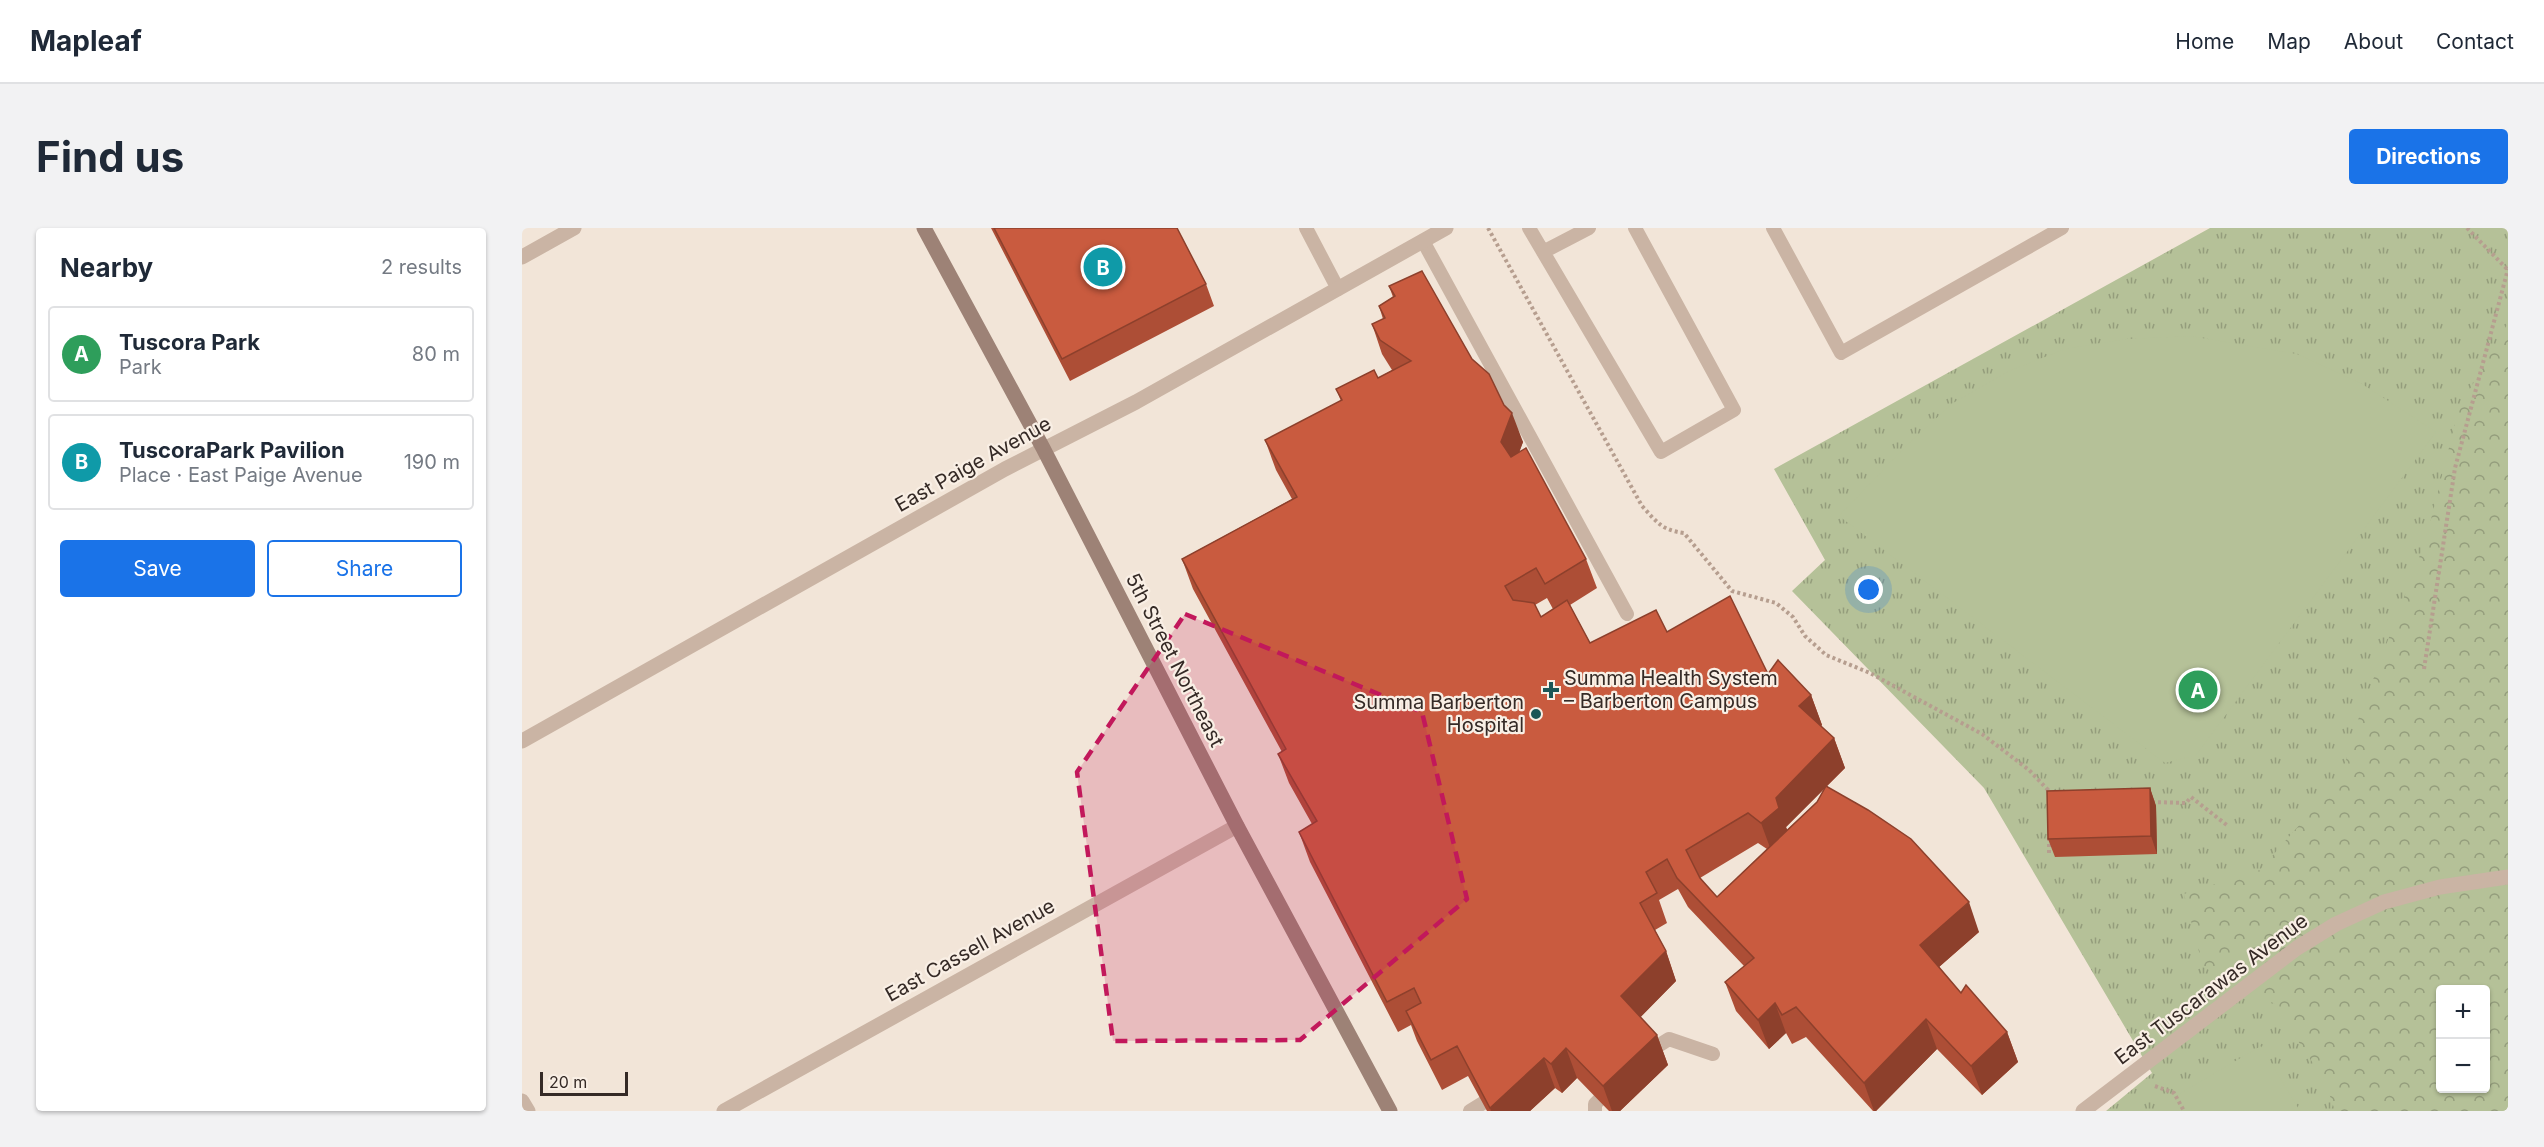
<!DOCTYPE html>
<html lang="en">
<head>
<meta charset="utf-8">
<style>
  body { margin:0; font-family:Inter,sans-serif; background:#f2f2f3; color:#1f2937 }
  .controls { position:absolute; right:18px; bottom:18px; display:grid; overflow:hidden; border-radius:6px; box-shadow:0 2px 4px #0004 }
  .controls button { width:54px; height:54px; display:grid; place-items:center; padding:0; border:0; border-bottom:2px solid #e0e1e3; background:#fff; color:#1f2937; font:30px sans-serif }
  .scale { position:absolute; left:18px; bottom:15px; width:88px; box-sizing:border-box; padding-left:6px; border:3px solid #352a26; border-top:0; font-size:16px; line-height:21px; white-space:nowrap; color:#352a26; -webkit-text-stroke:4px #f9efe5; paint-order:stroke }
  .you { position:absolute; left:1347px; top:362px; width:21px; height:21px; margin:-15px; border:4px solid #fff; border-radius:50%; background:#1a73e8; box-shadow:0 0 0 9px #1a73e833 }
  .badge { display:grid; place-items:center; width:39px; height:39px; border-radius:50%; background:#1a73e8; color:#fff; font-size:20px; font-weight:700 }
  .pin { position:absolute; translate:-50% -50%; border:3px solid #fff; box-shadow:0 2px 6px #0006 }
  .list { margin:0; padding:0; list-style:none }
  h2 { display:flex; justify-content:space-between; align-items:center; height:78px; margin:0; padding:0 24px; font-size:26px }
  h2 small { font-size:20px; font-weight:400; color:#747a83 }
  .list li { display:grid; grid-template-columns:39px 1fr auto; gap:18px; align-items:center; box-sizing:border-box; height:96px; margin:0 12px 12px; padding:0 12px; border:2px solid #e0e1e3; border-radius:6px }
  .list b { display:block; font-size:22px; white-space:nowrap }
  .list p { margin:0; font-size:20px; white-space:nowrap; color:#747a83 }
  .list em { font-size:20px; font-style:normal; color:#747a83 }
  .actions { display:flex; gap:12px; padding:18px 24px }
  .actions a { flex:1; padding:14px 0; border:2px solid #1a73e8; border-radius:6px; text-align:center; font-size:21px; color:#1a73e8 }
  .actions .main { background:#1a73e8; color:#fff }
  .map { position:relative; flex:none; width:1986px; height:883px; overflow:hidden; border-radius:6px }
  header { display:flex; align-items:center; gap:36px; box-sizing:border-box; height:84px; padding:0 30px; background:#fff; border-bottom:2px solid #e0e1e3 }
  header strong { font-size:28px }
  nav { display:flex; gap:33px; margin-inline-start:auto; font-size:21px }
  .intro { display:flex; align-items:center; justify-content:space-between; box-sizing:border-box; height:144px; padding:0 36px }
  h1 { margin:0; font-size:42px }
  .button { padding:15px 27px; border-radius:6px; background:#1a73e8; color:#fff; font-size:21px; font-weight:700 }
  main { display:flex; gap:36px; padding:0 36px }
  aside { flex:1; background:#fff; border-radius:6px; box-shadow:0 2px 4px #0004 }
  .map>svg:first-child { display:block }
  .grass { fill:url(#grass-tufts); fill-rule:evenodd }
  .forest { fill:url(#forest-crowns); fill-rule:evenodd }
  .pitch { fill:#b5c198 }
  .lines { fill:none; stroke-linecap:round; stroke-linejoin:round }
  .path { stroke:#b69e8f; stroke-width:4; stroke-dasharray:3 3; stroke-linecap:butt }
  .lane { stroke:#cab4a4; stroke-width:14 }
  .street { stroke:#cab4a4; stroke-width:15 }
  .secondary { stroke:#9d8276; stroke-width:15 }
  .wall { fill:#ad4e36; fill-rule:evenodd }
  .shaded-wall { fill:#8d402c }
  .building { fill:#c95b3f; stroke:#8d402c; stroke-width:1.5 }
  .marked { fill:#c2185b; fill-opacity:0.2; stroke:#c2185b; stroke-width:4.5; stroke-dasharray:12 8; stroke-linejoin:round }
  .poi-dot { fill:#1b5657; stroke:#f9efe5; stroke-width:2 }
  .labels { text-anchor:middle; stroke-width:4.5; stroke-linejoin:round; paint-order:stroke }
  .street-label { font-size:20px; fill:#352a26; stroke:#f9efe5 }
  .poi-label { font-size:20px; fill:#352a26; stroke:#f9efe5; text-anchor:start }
</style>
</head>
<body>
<header>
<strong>Mapleaf</strong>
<nav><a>Home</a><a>Map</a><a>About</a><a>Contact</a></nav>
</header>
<div class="intro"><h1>Find us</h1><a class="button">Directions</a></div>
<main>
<aside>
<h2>Nearby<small>2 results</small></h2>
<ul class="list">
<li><span class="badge" style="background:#2e9e5b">A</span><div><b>Tuscora Park</b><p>Park</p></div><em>80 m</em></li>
<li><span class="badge" style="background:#0f9aa8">B</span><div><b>TuscoraPark Pavilion</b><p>Place · East Paige Avenue</p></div><em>190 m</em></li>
</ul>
<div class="actions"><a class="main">Save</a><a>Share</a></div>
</aside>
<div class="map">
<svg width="1986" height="883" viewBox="0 0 1986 883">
  <defs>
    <pattern id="grass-tufts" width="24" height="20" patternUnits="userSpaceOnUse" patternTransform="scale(1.5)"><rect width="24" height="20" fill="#b5c198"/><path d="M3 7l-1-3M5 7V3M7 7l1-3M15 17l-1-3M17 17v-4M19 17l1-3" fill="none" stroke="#949d7c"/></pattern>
    <pattern id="forest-crowns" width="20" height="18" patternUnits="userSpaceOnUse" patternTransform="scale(1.5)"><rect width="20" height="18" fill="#b5c198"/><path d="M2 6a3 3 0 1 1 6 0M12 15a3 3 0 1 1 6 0" fill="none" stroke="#949d7c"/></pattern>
  </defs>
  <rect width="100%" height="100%" fill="#f2e5d8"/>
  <!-- grass -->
  <path class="grass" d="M1688 0H1986V883H1584L1630 845 1462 560 1270 363 1303 332 1252 241ZM1918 762H1964V860H1918Z"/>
  <!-- forest -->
  <path class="forest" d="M1986 95V883H1813L1803 853 1766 798 1757 778 1681 739 1662 666 1738 642 1819 549 1837 489 1904 311 1937 180ZM1918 762H1964V860H1918Z"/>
  <!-- pitch -->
  <path class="pitch" d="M1668 108 1775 126 1840 156 1914 204 1674 527 1643 535 1317 288 1386 216 1431 175 1487 143 1543 121 1604 111Z
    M1739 818 1778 883H1661L1652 869Z"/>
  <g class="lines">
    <!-- path -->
    <path class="path" d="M966 0 1120 278C1135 294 1139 302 1162 305L1210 363 1254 375 1271 389 1283 408 1304 427 1348 445 1460 506 1507 542 1526 562 1527 566
      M1945 0 1986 42
      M1902 441 1933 240 1986 41
      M1630 574 1664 575 1669 569 1706 598
      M1527 625V610
      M1633 858 1652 865 1662 883"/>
    <!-- lane -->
    <path class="lane" d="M784 0 816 61
      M1007 0 1139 224 1212 182 1113 0
      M1251 0 1319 125 1540 0
      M901 13 1105 386
      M1021 24 1067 0
      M1131 821 1147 811 1191 826
      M948 883 961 875
      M1073 883V876L1077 872"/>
    <!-- street -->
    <path class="street" d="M0 29 52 0
      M0 513 483 241 614 174 924 0
      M0 873 6 883
      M202 883 715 598
      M1561 883 1775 720 1814 696 1862 674 1918 659 1986 649"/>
    <!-- secondary -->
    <path class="secondary" d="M402 0 521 220 715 598 868 883"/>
  </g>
  <!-- wall -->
  <path class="wall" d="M469 0H655L684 56 692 78 548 153Z
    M867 58 950 131 1001 214 997 224 1064 331 1075 360 1048 377 1068 415 1145 404 1246 446 1289 467 1300 497 1299 498 1312 510 1323 540 1305 558 1457 704 1417 739 1439 765 1485 804 1496 834 1460 867 1415 821 1354 883H1351L1284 809 1270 816 1264 805 1247 821 1214 783 1203 754 1222 738 1166 679 1156 661 1137 672 1145 695 1133 702 1144 723 1154 753 1118 789 1135 807 1146 837 1098 883H1087L1055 850 1040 865 1033 860 1008 883H965L946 848 920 862 895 813 889 797 876 804 788 634 777 604 790 596 767 555 756 526 760 524 671 361 660 331 770 271 754 242 743 212 819 173 814 161 856 150 870 142 860 126 850 96 861 91 857 78 871 69ZM1025 370 1031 381 1019 389 1013 377ZM1303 560 1295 574 1265 602 1264 599ZM1236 615 1245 621 1195 669 1178 650Z
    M1628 560 1634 578 1635 626 1533 629 1526 611Z"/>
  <!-- shaded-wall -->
  <path class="shaded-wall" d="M990 185 1001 214 990 244 979 214Z
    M1289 467 1300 497 1288 508 1277 478Z
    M1312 510 1323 540 1264 599 1268 609 1250 625 1239 595 1254 570Z
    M1628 560 1634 578 1635 626 1629 608Z
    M1447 674 1457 704 1409 746 1398 717Z
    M1144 723 1154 753 1110 798 1099 768Z
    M1253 775 1264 805 1247 821 1236 792Z
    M1404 791 1415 821 1354 883H1352L1342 855Z
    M1485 804 1496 834 1460 867 1449 838Z
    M1135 807 1146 837 1098 883H1090L1081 858Z
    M1044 820 1055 850 1040 865 1029 836Z
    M1022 830 1033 860 1008 883H969L968 880Z"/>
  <!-- building -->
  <path class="building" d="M472 0H655L684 56 540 131Z
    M900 43 950 131 967 146 982 177 990 185 979 214 989 229 1004 220 1064 331 1023 356 1014 340 983 358 991 372 1012 375 1019 389 1045 372 1068 415 1134 382 1145 404 1208 368 1246 446 1256 432 1289 467 1277 478 1312 510 1254 570 1257 580 1239 595 1226 585 1164 622 1178 650 1195 669 1295 574 1304 558 1346 582 1389 611 1447 674 1398 717 1439 765 1444 757 1485 804 1449 838 1404 791 1342 855 1274 779 1260 787 1253 775 1236 792 1203 754 1232 730 1155 650 1145 631 1124 644 1135 665 1118 675 1144 723 1099 768 1135 807 1081 858 1044 820 1029 836 1022 830 968 880 935 818 909 832 884 783 899 775 892 760 865 774 777 604 795 593 756 526 764 521 660 331 775 269 743 212 820 172 814 161 852 142 856 150 889 133 858 112 850 96 863 90 857 78 873 68 867 58Z
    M1628 560 1629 608 1526 611 1525 563Z"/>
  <!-- marked area -->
  <path class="marked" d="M663 386 900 484 945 671 778 812 591 813 555 544Z"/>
  <!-- markers -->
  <g class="poi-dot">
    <path d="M1026 453h6v6h6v6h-6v6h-6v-6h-6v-6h6z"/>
    <circle cx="1014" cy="486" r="6"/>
  </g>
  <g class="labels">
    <!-- street labels -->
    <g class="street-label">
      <text transform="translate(451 236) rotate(-29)" y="7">East Paige Avenue</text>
      <text transform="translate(653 432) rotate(63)" y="7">5th Street Northeast</text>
      <text transform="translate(448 722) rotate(-29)" y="7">East Cassell Avenue</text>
      <text transform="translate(1689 761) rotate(-37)" y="7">East Tuscarawas Avenue</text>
    </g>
    <!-- poi labels -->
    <g class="poi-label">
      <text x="1042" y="457">Summa Health System<tspan x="1042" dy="23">– Barberton Campus</tspan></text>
      <text x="1002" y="481" text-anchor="end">Summa Barberton<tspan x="1002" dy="23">Hospital</tspan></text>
    </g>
  </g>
</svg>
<div class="controls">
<button>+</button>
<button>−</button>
</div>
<div class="scale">20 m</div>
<div class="you"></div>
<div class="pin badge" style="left:1676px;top:462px;background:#2e9e5b">A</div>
<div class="pin badge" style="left:581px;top:39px;background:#0f9aa8">B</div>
</div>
</main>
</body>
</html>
